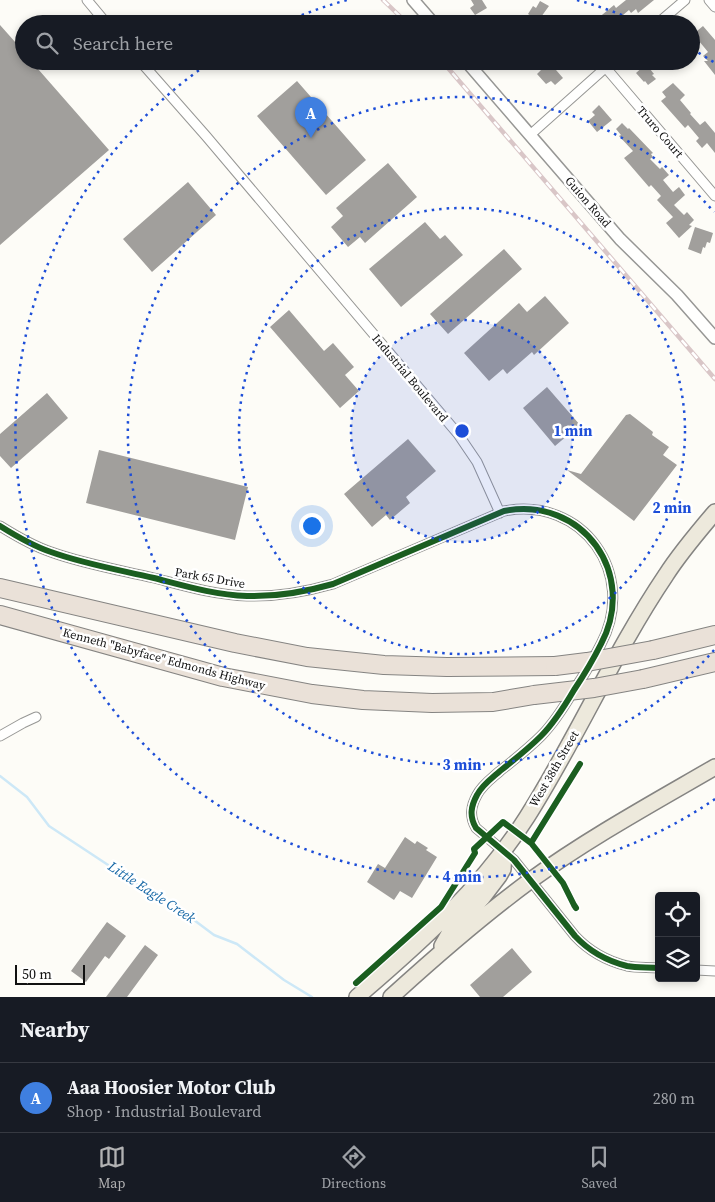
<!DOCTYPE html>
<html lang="en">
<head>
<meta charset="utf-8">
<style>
  body { margin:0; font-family:"Source Serif 4",serif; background:#242831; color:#f1f3f6 }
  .controls { position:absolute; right:15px; bottom:15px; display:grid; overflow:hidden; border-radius:5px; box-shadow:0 2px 8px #0003 }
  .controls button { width:45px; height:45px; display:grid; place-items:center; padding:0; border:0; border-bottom:1px solid #363941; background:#171b24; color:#f1f3f6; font:25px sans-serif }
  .scale { position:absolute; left:15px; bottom:12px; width:70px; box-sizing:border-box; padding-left:5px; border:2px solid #111; border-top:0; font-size:14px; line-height:18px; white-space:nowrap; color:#111; -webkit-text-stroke:4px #fff; paint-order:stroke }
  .you { position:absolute; left:311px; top:525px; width:18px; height:18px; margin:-12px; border:4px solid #fff; border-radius:50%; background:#1a73e8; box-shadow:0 0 0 8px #1a73e833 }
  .badge { display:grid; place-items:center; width:32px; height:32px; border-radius:50%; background:#b2b2b3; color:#fff; font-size:16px; font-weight:700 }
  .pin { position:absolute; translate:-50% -41px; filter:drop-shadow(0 1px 2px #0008) }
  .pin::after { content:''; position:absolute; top:26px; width:18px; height:15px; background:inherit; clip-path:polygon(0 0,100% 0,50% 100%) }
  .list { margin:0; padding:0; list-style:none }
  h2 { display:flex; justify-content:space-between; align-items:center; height:65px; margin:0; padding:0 20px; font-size:21px }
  h2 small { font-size:16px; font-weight:400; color:#9ea1a6 }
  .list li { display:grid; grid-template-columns:32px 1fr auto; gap:15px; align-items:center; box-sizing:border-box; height:70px; padding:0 20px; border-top:1px solid #363941 }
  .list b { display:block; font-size:19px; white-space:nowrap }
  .list p { margin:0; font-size:16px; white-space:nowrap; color:#9ea1a6 }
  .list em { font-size:16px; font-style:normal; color:#9ea1a6 }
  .icon { flex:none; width:28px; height:28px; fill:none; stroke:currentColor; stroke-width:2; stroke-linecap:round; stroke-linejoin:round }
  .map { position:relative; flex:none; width:715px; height:997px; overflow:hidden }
  .search { position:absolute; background:#171b24; box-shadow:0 2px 8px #0003; left:15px; right:15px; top:15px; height:55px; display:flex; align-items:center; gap:12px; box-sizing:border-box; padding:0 18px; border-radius:28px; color:#9ea1a6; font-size:19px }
  .sheet { height:135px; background:#171b24 }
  nav { display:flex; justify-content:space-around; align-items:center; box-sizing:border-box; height:70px; border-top:1px solid #363941; background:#171b24; font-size:14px; color:#9ea1a6 }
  nav a { display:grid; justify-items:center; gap:2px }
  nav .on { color:#b2b2b3 }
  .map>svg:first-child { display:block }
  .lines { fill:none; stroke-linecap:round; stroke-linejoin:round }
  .stream { stroke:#cde8f7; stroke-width:2.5 }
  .building { fill:#a19f9c }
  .minor-casing { stroke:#979795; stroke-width:11 }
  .tertiary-casing { stroke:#979795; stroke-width:14 }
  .primary-casing { stroke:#858482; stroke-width:18 }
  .motorway-casing { stroke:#858482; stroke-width:20 }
  .minor { stroke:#fffffe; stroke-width:9 }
  .tertiary { stroke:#fffffe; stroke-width:11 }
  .primary { stroke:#ede9dc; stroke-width:15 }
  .motorway { stroke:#eae1d8; stroke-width:18 }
  .rail-casing { stroke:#d9c6c7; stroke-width:4.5 }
  .rail { stroke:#fff; stroke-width:2.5; stroke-dasharray:8; stroke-linecap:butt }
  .motorway-bridge-casing { stroke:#858482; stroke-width:20; stroke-linecap:butt }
  .motorway-bridge { stroke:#eae1d8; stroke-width:18 }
  .cycleway-casing { stroke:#fff; stroke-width:9 }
  .cycleway { stroke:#1b5e20; stroke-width:6 }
  .ring { fill:none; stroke:#1d4ed8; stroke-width:2.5; stroke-dasharray:2.5 5 }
  .labels { text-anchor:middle; stroke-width:5; stroke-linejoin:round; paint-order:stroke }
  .street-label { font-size:12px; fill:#111; stroke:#fff }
  .water-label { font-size:14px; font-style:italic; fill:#1768a6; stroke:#fff }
  .centre { fill:#1d4ed8; stroke:#fff; stroke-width:2.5 }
  .ring-label { font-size:15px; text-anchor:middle; font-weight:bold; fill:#1d4ed8; stroke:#fff; stroke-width:5; stroke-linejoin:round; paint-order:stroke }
</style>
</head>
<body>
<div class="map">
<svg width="715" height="997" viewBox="0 0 715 997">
  <rect width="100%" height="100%" fill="#fdfcf7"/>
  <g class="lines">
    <!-- stream -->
    <path class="stream" d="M0 776 27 797 49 826 143 888 174 905 214 935 237 944 284 980 312 997"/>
  </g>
  <!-- building -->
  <path class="building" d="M471 0H482L487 8 475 15 470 8 474 5Z
    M626 0H654L638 13 636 9 631 13 629 10 617 20 620 24H591L614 5 616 8Z
    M540 1 549 6 541 17 538 15 536 19 528 14 533 6 536 8Z
    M0 25 24 52V61H31L109 150 0 245Z
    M703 26 715 40V75L704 61H708L703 56 708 52 699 41 691 47V33L695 30 697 31Z
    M549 62 563 78 555 85 551 81 546 84 537 74Z
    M646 64 654 74 652 75 656 79 648 85 645 81 644 82 636 73Z
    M297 81 366 160 326 195 257 116Z
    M673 83 685 95 680 100 691 113 690 114 700 125 705 121 715 133V153L707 143 702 148 696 141 699 138 688 125 685 128 661 101 666 97 662 92Z
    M599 105 612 120 597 132 588 121 595 115 592 112Z
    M622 123 628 129 629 128 653 153 651 154 653 157 650 159 660 169 662 167 669 175 663 180 673 192 679 187 685 195 674 205 684 215 687 212 694 220 689 225 692 226 679 238 666 223 673 217 657 200 661 196 651 185 649 187 624 158 633 151 619 136 621 135 616 129Z
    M388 163 417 197 365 243 360 237 348 247 331 227 343 216 336 208Z
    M188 182 216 215 152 272 123 239Z
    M425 222 440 239 445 235 463 255 401 307 369 269Z
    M695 227 713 233 710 243 707 242 705 248 703 247 701 254 688 249Z
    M504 249 522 269 448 334 430 314Z
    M545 296 569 323 534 355 532 352 507 374 503 369 489 381 464 353 519 303 527 312Z
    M289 310 324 351 333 343 354 367 345 375 359 391 340 408 270 327Z
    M547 387 580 425 555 446 523 408Z
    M47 393 68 418 11 468 0 456V434Z
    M630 414 653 432 652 435 669 447 663 455 677 465 634 521 567 470 581 474 626 415Z
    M408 439 436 471 406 497 410 503 390 520 386 515 372 527 344 494Z
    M99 450 248 487 235 540 86 503Z
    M405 837 415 844 417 841 428 848 426 850 437 857 412 898 400 891 394 900 367 882 378 864 385 868Z
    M107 922 126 936 109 959 105 956 86 982 71 971Z
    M145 945 158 955 127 997H106Z
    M512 948 532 972 503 997H480L470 985Z"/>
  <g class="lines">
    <!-- minor casing -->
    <g class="minor-casing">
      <path id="minor" d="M87 0 107 24
        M709 0 715 7
        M657 24 685 0
        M140 61 206 136 458 434 477 462 500 513
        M606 68 715 196
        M530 135 613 61
        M0 526C16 536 33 546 51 552 84 564 120 570 154 578 185 586 215 595 247 596 277 597 305 592 333 584L504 511C583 496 638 574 601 644 593 660 584 675 574 690 564 707 554 723 541 736 528 749 514 760 500 771 492 778 482 785 477 795 471 806 469 816 476 828L514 860 575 936C589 951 607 961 627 966 637 968 648 967 659 968
        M0 736 23 723 36 717
        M696 970 715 971"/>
    </g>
    <!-- tertiary casing -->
    <g class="tertiary-casing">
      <path id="tertiary" d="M413 0 434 24
        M466 61 620 239 677 295 715 338"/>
    </g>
    <!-- primary casing -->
    <g class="primary-casing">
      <path id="primary" d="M442 946 450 932 483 897 499 876 503 869 504 851
        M357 997C420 943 482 888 527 817 577 738 614 652 666 575 680 553 698 532 715 512
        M391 997C436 956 482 916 531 880 589 838 653 803 715 767"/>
    </g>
    <!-- motorway casing -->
    <g class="motorway-casing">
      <path id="motorway" d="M0 588 235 643 307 657 384 665 447 667 555 666
        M0 615 223 677 312 694 363 700 432 703 493 702 534 695
        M653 650 715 635
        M643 679 715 662"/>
    </g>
    <!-- minor -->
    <use href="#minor" class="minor"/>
    <!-- tertiary -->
    <use href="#tertiary" class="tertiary"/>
    <!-- primary -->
    <use href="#primary" class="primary"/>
    <!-- motorway -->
    <use href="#motorway" class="motorway"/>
    <!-- rail casing -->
    <g class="rail-casing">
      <path id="rail" d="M383 0 408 24
        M442 61 715 379"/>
    </g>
    <!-- rail -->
    <use href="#rail" class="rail"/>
    <!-- motorway-bridge casing -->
    <g class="motorway-bridge-casing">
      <path id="motorway-bridge" d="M555 666 587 662 653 650
        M534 695 594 688 643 679"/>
    </g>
    <!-- motorway-bridge -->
    <use href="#motorway-bridge" class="motorway-bridge"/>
    <!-- cycleway casing -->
    <g class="cycleway-casing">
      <path id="cycleway" d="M0 526C16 536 33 546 51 552 84 564 120 570 154 578 185 586 215 595 247 596 277 597 305 592 333 584L504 511C583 496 638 574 601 644 593 660 584 675 574 690 564 707 554 723 541 736 528 749 514 760 500 771 492 778 482 785 477 795 471 806 469 816 476 828L514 860 575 936C589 951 607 961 627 966 637 968 648 967 659 968
        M576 908 574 905 563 883 531 843 580 764
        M356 983 441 907 475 853 474 849 503 822 531 843"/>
    </g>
    <!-- cycleway -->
    <use href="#cycleway" class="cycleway"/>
  </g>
  <!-- distance rings -->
  <circle cx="462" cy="431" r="111" fill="#1d4ed8" fill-opacity=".12"/>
  <g class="ring">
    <circle cx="462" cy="431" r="111"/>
    <circle cx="462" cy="431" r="223"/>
    <path d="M714 650A334 334 0 1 1 714 212"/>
    <path d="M715 799A446 446 0 1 1 209 63M281 24A446 446 0 0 1 347 0M577 0A446 446 0 0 1 643 24M692 49A446 446 0 0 1 715 63"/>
  </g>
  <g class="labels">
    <!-- street labels -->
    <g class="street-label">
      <text transform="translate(660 132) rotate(49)" y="4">Truro Court</text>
      <text transform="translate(588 202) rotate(49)" y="4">Guion Road</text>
      <text transform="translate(410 378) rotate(50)" y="4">Industrial Boulevard</text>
      <text transform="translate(210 578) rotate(10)" y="4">Park 65 Drive</text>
      <text transform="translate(164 659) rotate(15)" y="4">Kenneth "Babyface" Edmonds Highway</text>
      <text transform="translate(554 769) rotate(-60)" y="4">West 38th Street</text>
    </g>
    <!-- water labels -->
    <g class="water-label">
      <text transform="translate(152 892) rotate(33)" y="5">Little Eagle Creek</text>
    </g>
  </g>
  <circle cx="462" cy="431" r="8" class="centre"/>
  <g class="ring-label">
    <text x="573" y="436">1 min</text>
    <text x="672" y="513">2 min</text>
    <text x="462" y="770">3 min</text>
    <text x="462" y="882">4 min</text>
  </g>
</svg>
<div class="controls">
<button><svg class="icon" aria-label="locate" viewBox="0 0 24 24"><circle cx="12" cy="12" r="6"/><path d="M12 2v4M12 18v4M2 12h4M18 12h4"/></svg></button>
<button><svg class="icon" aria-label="layers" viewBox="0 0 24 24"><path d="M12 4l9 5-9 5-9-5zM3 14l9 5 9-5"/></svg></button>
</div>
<div class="scale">50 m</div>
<div class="you"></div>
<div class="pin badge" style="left:311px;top:138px;background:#3f7fe0">A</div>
<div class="search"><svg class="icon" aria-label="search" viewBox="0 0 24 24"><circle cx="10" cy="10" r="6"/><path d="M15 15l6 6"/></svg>Search here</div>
</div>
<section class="sheet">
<h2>Nearby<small></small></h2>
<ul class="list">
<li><span class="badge" style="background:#3f7fe0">A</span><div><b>Aaa Hoosier Motor Club</b><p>Shop · Industrial Boulevard</p></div><em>280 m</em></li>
</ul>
</section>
<nav>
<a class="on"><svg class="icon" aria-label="map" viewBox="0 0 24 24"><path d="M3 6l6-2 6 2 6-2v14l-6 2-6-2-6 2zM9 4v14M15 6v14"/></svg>Map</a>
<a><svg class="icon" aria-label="directions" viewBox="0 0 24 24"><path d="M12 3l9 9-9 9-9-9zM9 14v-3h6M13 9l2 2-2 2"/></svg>Directions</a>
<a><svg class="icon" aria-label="saved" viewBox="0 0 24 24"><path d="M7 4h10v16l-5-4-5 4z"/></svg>Saved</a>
</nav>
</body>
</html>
